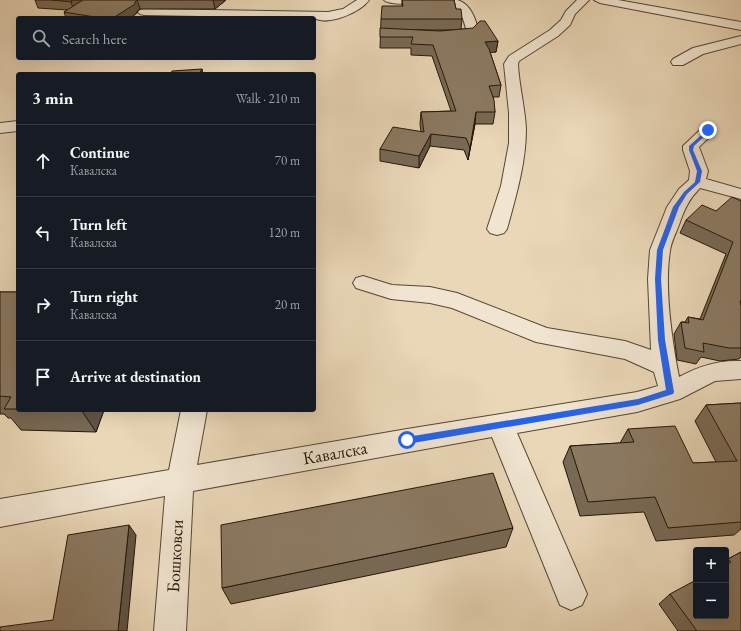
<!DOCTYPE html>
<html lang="en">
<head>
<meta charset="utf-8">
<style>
  body { margin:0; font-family:"EB Garamond",serif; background:#242831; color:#f1f3f6 }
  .controls { position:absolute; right:12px; bottom:12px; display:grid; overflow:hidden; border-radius:4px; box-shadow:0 4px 16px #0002 }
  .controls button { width:36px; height:36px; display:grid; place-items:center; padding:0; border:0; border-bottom:1px solid #363941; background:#171b24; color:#f1f3f6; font:20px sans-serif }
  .stop { position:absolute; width:12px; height:12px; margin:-9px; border:3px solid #2563eb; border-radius:50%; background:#fff }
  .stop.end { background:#2563eb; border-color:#fff; box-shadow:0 1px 4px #0008 }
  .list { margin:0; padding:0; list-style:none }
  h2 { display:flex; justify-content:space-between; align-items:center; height:52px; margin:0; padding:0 16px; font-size:17px }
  h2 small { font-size:13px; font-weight:400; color:#9ea1a6 }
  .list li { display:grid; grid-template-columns:26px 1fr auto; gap:12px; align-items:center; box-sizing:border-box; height:72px; padding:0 16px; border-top:1px solid #363941 }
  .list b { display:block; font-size:15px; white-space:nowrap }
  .list p { margin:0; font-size:13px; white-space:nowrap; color:#9ea1a6 }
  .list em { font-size:13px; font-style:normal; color:#9ea1a6 }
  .icon { flex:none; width:22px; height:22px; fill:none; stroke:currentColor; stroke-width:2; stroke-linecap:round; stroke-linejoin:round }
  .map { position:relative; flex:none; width:741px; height:631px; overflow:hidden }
  .search { position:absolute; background:#171b24; box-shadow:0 4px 16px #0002; left:16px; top:16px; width:300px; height:44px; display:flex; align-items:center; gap:10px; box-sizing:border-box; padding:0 14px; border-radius:4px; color:#9ea1a6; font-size:15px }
  .panel { position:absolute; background:#171b24; box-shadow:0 4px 16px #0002; left:16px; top:72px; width:300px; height:340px; border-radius:4px }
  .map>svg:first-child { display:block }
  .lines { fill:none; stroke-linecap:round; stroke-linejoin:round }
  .minor-casing { stroke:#564632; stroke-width:2 }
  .minor { fill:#f1e5d1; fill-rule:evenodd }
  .wall { fill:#786955; stroke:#251506; fill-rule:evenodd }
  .shaded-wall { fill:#615545; stroke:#251506 }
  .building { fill:#8b7a63; stroke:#251506 }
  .route { fill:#2563eb }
  .labels { text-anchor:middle; stroke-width:3; stroke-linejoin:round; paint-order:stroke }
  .near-street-label { font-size:18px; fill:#251506; stroke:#f1e5d1 }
</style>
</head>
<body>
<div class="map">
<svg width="741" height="631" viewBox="0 0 741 631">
  <rect width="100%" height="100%" fill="#ead7b8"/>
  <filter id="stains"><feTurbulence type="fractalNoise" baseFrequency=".005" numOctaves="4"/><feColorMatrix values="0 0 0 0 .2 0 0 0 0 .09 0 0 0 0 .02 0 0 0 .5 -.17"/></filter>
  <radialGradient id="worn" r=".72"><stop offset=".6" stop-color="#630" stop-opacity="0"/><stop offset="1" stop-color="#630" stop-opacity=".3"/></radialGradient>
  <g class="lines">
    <!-- minor casing -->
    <g class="minor-casing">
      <path id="minor" d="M357 0H369C360 13 327 26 314 18L144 15 140 14 138 12 140 10 144 9 328 12 343 9Z
        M384 0H420C415 5 389 5 384 0Z
        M441 0C446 0 452 0 457 0 470 3 476 19 478 30L472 37 445 40 441 39 439 36 441 33 466 29C464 19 460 10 450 5 446 3 444 3 441 0Z
        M577 0H589L575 14 570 25 558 36 519 61 518 64C519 86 525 107 526 129 526 163 516 196 507 229L504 233 497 235 490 233 487 229 501 186 509 143V113L504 64 509 56 550 30 561 20 566 11Z
        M594 0H618L741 22V30L600 3Z
        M741 36V44L703 54 683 65H673L671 62 673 59 693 48Z
        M18 121V131L0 133V123Z
        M708 126 714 128 716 131 699 147 708 171 706 179 741 189V199L700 188C689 199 684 210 679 225 676 233 671 242 670 251 664 288 672 340 679 377 699 366 718 360 741 361V379L715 381 680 399 637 412 517 433 587 594 582 605 571 610 560 605 492 437 193 491 186 631H154L165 496 0 527V499L169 470 181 410H207L197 465 407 429 637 392 658 386 654 372 625 359 536 342 452 308 430 303 391 299 356 288 353 283 356 278 363 276 392 285 430 287 457 293 547 328 625 341 651 350 648 279 650 250 667 207 679 189 689 180 690 171 683 150V146L702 128Z"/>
    </g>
    <!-- minor -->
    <use href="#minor" class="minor"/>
  </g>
  <!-- wall -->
  <path class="wall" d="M35 0H226L215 9H140L137 11V13L130 18H66L64 12 67 10 38 8Z
    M402 0H454L456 9 462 19 461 29 498 41 496 52H490L501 85 499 97H493L495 112 493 124H475L468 160 464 150 430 146 419 168 380 161V149L421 132 420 124 421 112 451 111 432 56 411 55V48H380L381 19 402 6ZM415 30H455L440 31Z
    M741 201V357L739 359 720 361 701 357 696 364 677 360 674 334 681 322H685L688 317 700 319 726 254 680 233 686 220 716 211Z
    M0 292H18V410H104L96 432 21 430 11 418H8L4 414H0Z
    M741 403V529L734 535 656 541 644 512 580 516 563 462 570 446 620 443 628 429 693 463 716 462 695 421 706 405Z
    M513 528 506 547 231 604 222 588Z
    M741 552V631H678L659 604 670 594 726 616V560L728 559Z"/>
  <!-- shaded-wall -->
  <path class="shaded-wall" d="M72 0H83L74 11 71 2Z
    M137 0 140 9 137 11V13L130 18H113Z
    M213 0H226L215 9Z
    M498 41 496 52 483 53 485 42Z
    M202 69 203 74H199Z
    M476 112 475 124 468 160Z
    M431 134 430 146 419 168V156Z
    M83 410H104L96 432 82 411Z
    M129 525 136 535 127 631H118Z"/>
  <!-- building -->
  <path class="building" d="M52 0H72L71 2Z
    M83 0H137L135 2V4L113 18H101L64 12Z
    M402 0H454L456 9H461L462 19H381L382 6H403Z
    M480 21H485L498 41 485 42 489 49 501 85 489 86 494 100 495 112H476L470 148 466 138 431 134 419 156 380 149 393 127 424 132 421 112 456 111 433 45 411 44 413 37H380V28L440 31 473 28Z
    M202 69 199 74H171L172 71Z
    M732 197 741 201V301H740L741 306V348H729L703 343 704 352 685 348 681 322 689 323 688 317 703 320 733 242 686 220 702 205 716 211Z
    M0 292H18V409H4L11 397 0 396Z
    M741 403V522L668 528 655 497 588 502 570 446 634 442 628 429 675 426 693 463 737 461 706 405Z
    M45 410H83L82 411Z
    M493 473 513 528 222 588 221 525Z
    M129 525 118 631H0V627L53 620 68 535Z
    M741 552V631H697L670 594 696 580V616H726V565L731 562 728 559Z"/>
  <!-- route -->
  <path class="route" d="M707 130H711L694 146 693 150 702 171 700 182 687 194 679 207 663 250 661 279 665 340 674 392 673 394 638 405 407 444 404 443 403 440 407 437 638 399 666 390 658 340 655 279 657 250 673 207 684 192 695 182 697 171 689 150V146Z"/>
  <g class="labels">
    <!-- near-street labels -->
    <g class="near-street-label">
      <text transform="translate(335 453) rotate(-10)" y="6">Кавалска</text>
      <text transform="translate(175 556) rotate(-87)" y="6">Бошковси</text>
    </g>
  </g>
  <rect width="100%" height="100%" filter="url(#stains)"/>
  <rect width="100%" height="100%" fill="url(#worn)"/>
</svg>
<div class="controls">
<button>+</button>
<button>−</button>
</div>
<div class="stop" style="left:407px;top:440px"></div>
<div class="stop end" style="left:708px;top:130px"></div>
<div class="search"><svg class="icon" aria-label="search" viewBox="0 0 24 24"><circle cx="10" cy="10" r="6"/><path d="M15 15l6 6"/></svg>Search here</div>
<section class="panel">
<h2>3 min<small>Walk · 210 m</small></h2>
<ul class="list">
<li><svg class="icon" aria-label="ahead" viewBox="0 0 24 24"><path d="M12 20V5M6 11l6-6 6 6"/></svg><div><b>Continue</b><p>Кавалска</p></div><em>70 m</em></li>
<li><svg class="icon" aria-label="left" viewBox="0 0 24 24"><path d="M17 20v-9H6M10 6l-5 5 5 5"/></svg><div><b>Turn left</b><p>Кавалска</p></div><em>120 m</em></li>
<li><svg class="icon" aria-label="right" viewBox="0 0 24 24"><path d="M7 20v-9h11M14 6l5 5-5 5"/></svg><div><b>Turn right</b><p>Кавалска</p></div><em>20 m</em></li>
<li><svg class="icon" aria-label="arrive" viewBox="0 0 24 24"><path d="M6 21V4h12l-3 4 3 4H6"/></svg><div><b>Arrive at destination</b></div></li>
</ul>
</section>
</div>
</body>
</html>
